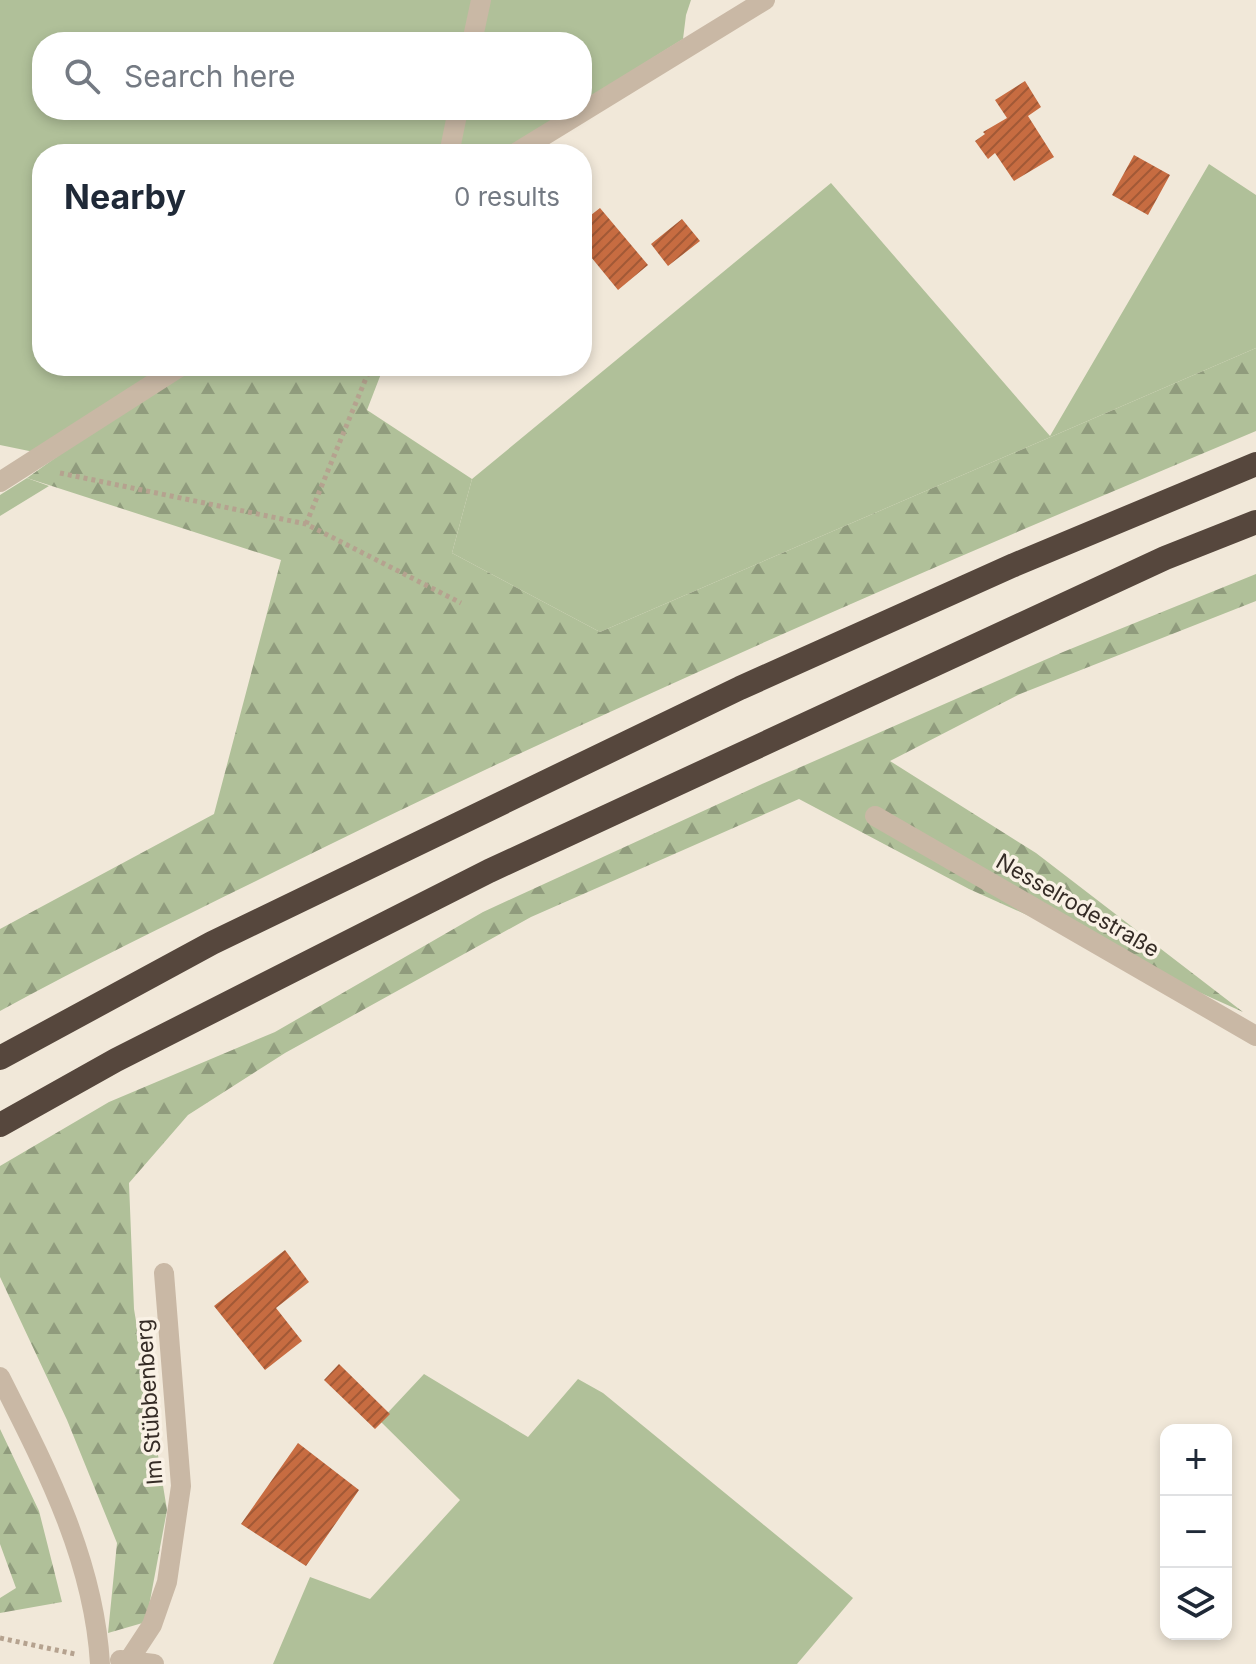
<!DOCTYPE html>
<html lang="en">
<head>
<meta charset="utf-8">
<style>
  body { margin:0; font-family:Inter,sans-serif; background:#f6f6f7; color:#1f2937 }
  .controls { position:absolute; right:24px; bottom:24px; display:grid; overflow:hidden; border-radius:16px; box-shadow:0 4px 12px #0003 }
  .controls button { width:72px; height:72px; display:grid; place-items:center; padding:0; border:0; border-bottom:2px solid #e0e1e3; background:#fff; color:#1f2937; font:40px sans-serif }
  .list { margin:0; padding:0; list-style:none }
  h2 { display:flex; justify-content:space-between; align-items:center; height:104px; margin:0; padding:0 32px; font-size:34px }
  h2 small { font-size:26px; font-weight:400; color:#747a83 }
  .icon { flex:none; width:44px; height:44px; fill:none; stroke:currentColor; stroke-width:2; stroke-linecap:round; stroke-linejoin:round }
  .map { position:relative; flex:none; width:1256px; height:1664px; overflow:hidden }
  .search { position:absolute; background:#fff; box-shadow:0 4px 12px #0003; left:32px; top:32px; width:560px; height:88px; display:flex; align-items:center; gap:20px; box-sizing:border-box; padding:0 28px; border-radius:32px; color:#747a83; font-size:30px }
  .panel { position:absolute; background:#fff; box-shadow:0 4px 12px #0003; left:32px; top:144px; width:560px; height:232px; border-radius:32px }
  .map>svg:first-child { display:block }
  .green { fill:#b0c099 }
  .forest { fill:url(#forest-firs) }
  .building { fill:url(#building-hatch) }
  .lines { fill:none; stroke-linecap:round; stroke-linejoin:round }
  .path { stroke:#b5a28f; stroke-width:5; stroke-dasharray:4 4; stroke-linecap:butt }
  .minor { stroke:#c9b8a5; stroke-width:20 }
  .motorway { stroke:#56473d; stroke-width:24 }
  .labels { text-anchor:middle; stroke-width:7; stroke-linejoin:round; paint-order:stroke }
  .street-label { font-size:22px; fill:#352c26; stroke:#f9f1e5 }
</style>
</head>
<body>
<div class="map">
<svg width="1256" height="1664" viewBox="0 0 1256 1664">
  <defs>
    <pattern id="forest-firs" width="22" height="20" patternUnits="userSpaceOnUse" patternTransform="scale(2)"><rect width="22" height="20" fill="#b0c099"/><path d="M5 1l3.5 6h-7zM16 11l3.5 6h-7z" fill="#909c7d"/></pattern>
    <pattern id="building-hatch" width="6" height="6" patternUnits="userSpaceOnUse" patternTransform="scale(2)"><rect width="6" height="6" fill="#c76c41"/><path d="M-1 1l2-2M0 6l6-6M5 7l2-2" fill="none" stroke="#a25936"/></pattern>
  </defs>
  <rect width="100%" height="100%" fill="#f1e8d9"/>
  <!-- green -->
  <path class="green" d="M0 0H691L686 15 683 39 582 102V42H42V110H569L499 154H42V366H168L34 452 0 445Z
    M1209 164 1256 195V348L600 632 452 553 472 479 831 183 1050 436Z
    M27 478 49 486 0 516V495Z
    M424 1374 528 1437 578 1379 603 1393 853 1598 797 1664H273L310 1577 370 1599 460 1500 380 1421Z"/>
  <!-- forest -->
  <path class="forest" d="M1256 348V431C920 572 586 716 260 879 173 922 85 964 0 1011V929L214 814 281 560 27 478 103 424 194 366H384L367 410 472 479 452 553 600 632Z
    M1256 574V601L1020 694 890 761 1036 853 1243 1012 969 889 799 799 531 917 285 1053 188 1115 129 1183 134 1309 167 1510 146 1622 108 1633 117 1543 67 1420 0 1277V1166L109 1102 275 1032 483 912 762 784 1063 652Z
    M0 1429 39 1511 62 1602 0 1613V1598L16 1588 0 1544Z"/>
  <!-- building -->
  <path class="building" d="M1025 81 1041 107 1028 116 1054 157 1014 181 995 153 988 159 975 141 985 134 983 132 1007 118 995 100Z
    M1134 155 1170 175 1148 215 1112 195Z
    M600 208 648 265 618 290 582 246V222Z
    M682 219 700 241 668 266 651 244Z
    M285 1250 309 1282 276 1308 302 1341 265 1370 214 1306Z
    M339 1364 390 1414 375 1429 324 1380Z
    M298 1443 359 1490 306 1566 241 1524Z"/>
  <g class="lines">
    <!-- path -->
    <path class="path" d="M60 473 306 524 461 603
      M306 524 371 366
      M0 1638 75 1654"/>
    <!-- minor -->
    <path class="minor" d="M472 42 481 0
      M449 154 458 110
      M514 154 765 0
      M0 482 181 366
      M875 816 1256 1036
      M0 1377C46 1468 94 1560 100 1664
      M120 1660 154 1664
      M129 1660 152 1625 167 1582 181 1486 164 1273"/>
    <!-- motorway -->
    <path class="motorway" d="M0 1058 212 943 740 688 1014 565 1256 464
      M0 1125 116 1060 489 871 1165 558 1256 522"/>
  </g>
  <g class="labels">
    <!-- street labels -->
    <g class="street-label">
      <text transform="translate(1078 905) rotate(30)" y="8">Nesselrodestraße</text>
      <text transform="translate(149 1402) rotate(-94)" y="8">Im Stübbenberg</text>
    </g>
  </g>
</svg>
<div class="controls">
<button>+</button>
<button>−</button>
<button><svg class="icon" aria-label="layers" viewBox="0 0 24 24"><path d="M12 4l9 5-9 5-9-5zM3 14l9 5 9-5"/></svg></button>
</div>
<div class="search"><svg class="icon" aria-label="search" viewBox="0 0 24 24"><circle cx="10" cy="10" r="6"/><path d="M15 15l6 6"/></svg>Search here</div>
<section class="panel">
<h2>Nearby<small>0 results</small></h2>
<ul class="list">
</ul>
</section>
</div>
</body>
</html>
